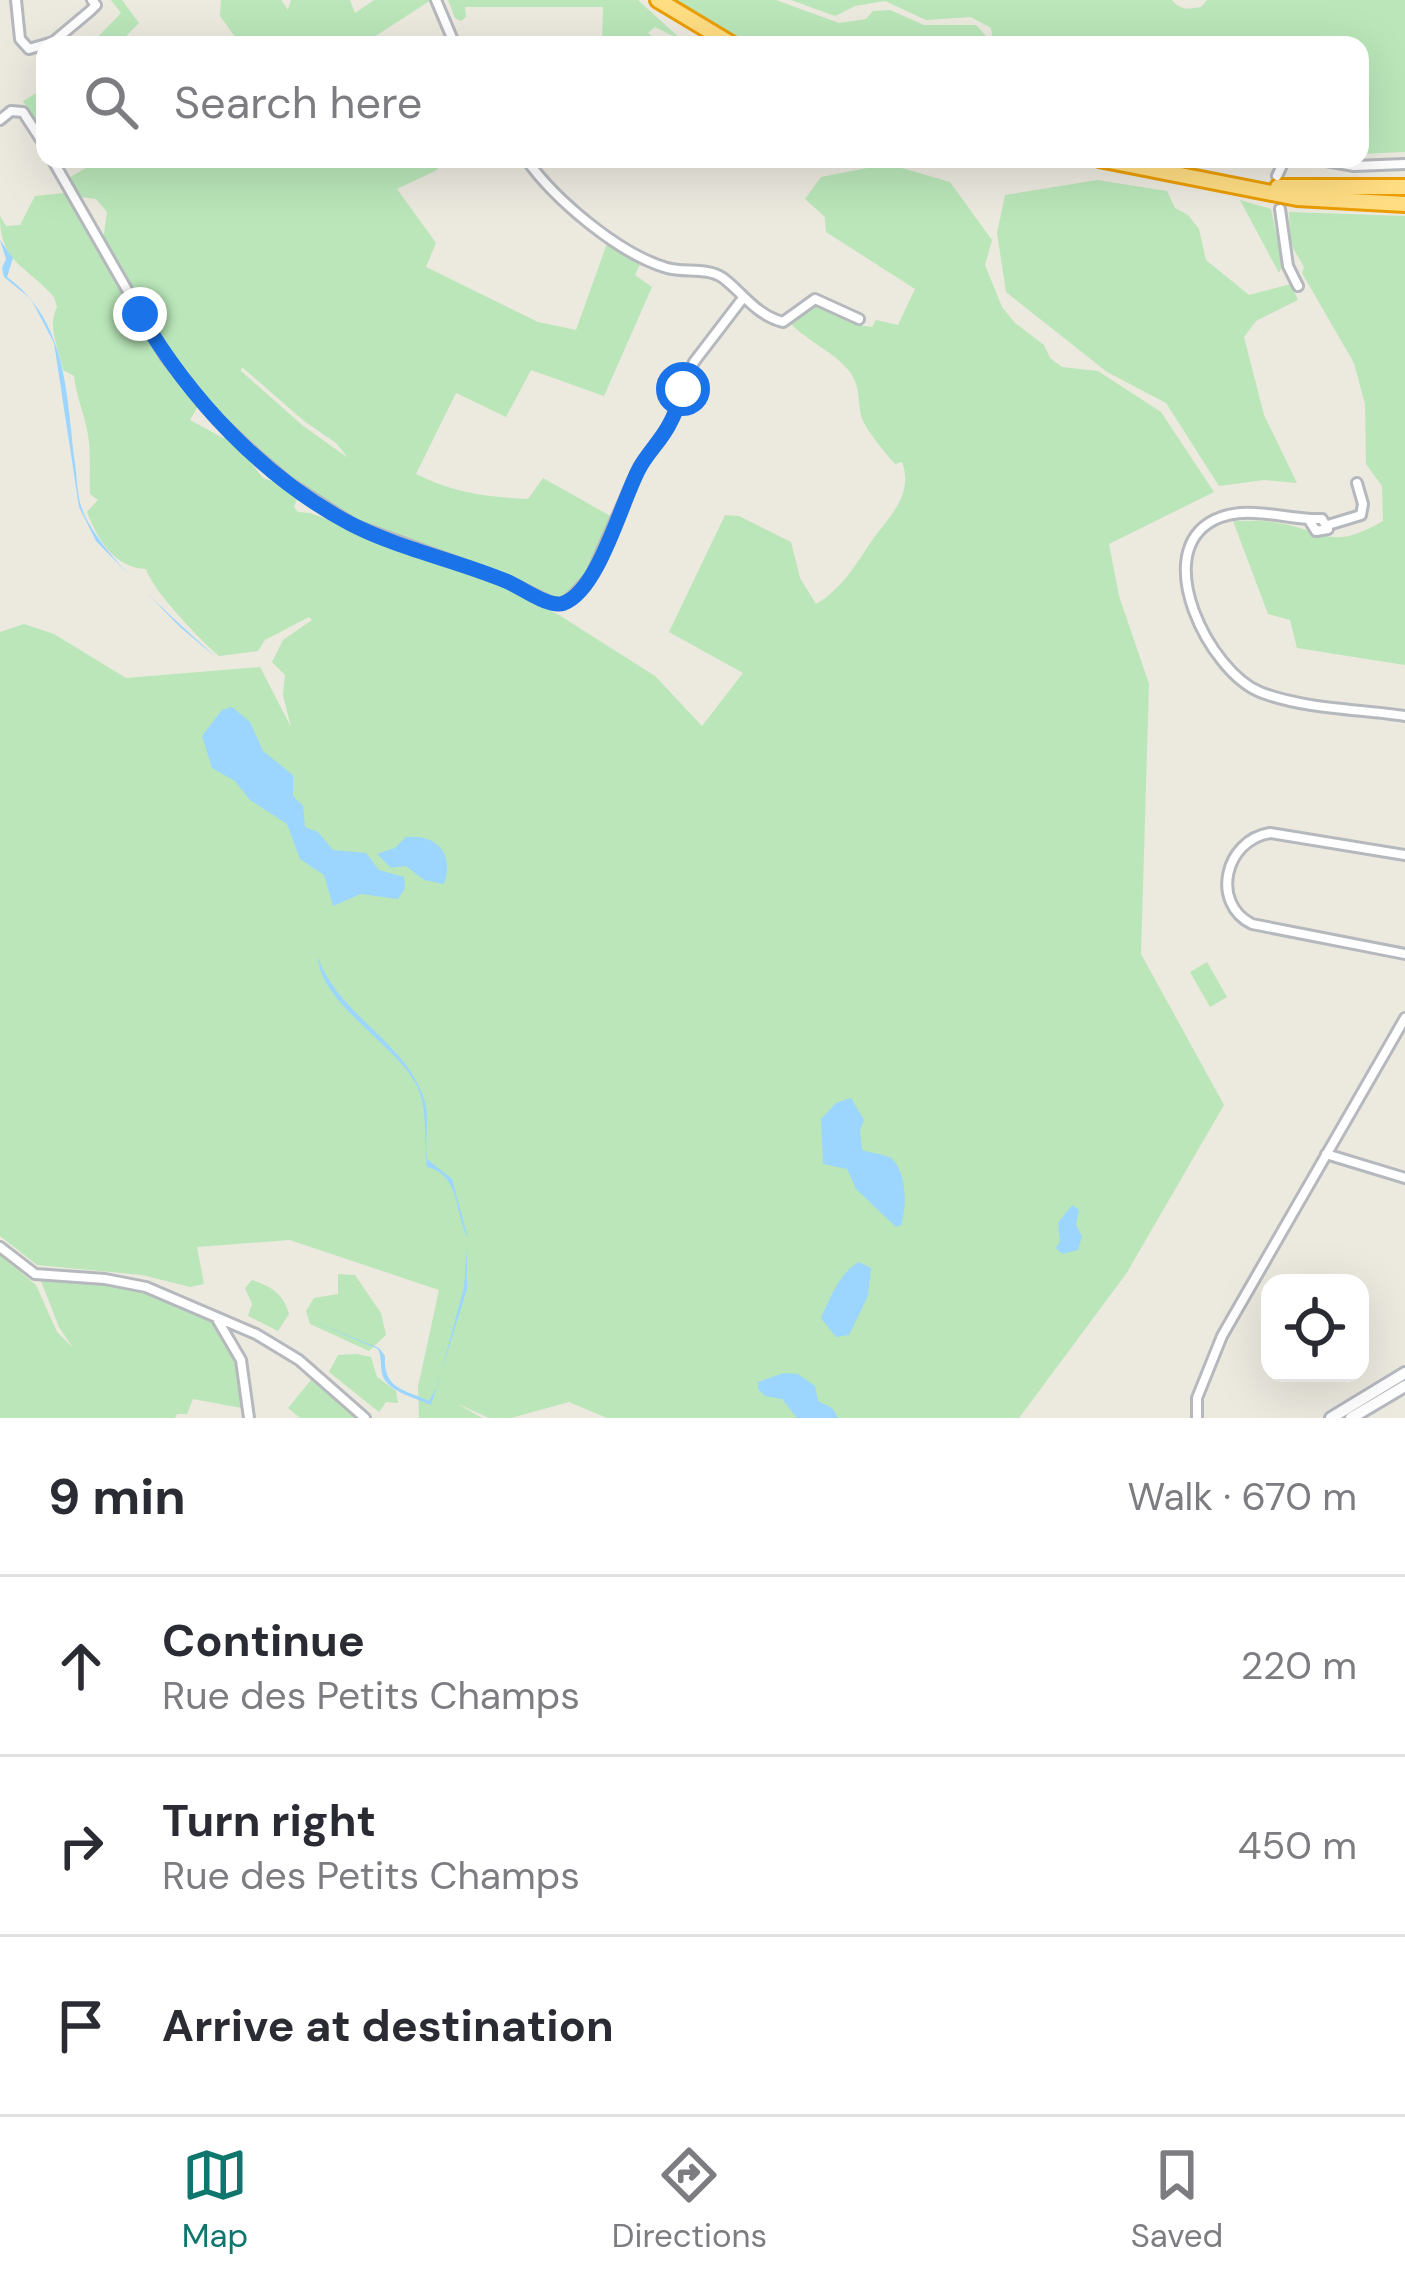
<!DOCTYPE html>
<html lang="en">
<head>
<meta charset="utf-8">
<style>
  body { margin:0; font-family:"DM Sans",sans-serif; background:#f2f2f3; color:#2b2b33 }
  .controls { position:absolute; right:36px; bottom:36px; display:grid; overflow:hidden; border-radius:24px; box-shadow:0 12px 48px #0002 }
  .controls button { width:108px; height:108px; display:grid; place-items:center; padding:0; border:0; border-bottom:3px solid #e1e1e2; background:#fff; color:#2b2b33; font:60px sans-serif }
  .stop { position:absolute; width:36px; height:36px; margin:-27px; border:9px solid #1a73e8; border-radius:50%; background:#fff }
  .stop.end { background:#1a73e8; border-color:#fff; box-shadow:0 3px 12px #0008 }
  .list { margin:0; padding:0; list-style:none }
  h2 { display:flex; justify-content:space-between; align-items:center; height:156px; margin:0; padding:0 48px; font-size:51px }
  h2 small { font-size:39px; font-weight:400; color:#7c7c81 }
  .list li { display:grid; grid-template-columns:78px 1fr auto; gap:36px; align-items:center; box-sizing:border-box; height:180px; padding:0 48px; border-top:3px solid #e1e1e2 }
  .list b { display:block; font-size:45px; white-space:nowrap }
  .list p { margin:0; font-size:39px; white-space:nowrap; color:#7c7c81 }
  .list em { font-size:39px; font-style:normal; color:#7c7c81 }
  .icon { flex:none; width:66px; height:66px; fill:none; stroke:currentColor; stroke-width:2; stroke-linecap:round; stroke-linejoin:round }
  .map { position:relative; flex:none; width:1405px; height:1418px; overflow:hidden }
  .search { position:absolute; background:#fff; box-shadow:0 12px 48px #0002; left:36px; right:36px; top:36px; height:132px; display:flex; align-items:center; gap:30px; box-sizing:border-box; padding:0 42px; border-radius:24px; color:#7c7c81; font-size:45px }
  .sheet { height:696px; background:#fff }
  nav { display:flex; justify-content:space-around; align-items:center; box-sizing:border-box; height:168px; border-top:3px solid #e1e1e2; background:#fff; font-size:33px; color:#7c7c81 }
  nav a { display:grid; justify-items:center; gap:6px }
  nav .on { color:#0f766e }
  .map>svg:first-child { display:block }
  .green { fill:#bae6b9; fill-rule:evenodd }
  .water { fill:#9cd6ff }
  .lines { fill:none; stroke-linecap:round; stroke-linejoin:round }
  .street-casing { stroke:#b5b8bd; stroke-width:14 }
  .secondary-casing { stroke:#b5b9bf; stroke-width:16 }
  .highway-casing { stroke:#eb9d00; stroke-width:20 }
  .street { stroke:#fff; stroke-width:8 }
  .secondary { stroke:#fff; stroke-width:10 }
  .highway { stroke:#ffdd83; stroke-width:14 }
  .route { stroke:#1a73e8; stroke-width:15 }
</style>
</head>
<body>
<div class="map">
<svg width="1405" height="1418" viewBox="0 0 1405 1418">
  <rect width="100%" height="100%" fill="#ece9df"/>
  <!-- green -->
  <path class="green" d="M111 0H122L139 23 127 35 128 45H90L121 13Z
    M221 0H281L288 10 291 0H350L355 13 374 0H431L362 45H241L220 16Z
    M448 0H638L683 41 655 27 648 33 660 43 665 40 673 45H602L603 7H465L466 17 461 21 455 18Z
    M674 0H776L839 23 866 19 873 11 890 10 924 25H976L986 36 985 45H753Z
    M791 0H1172C1181 11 1188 9 1201 7L1207 0H1405V152L1360 154V45H994L991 28 971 17 926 20 885 1 855 6 835 16Z
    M45 88V137L23 101Z
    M101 159 138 163 148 159H443L437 170 397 189 436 243 426 267 538 322 576 330 610 235 621 248 642 260 635 275 652 287 604 396 531 370 506 417 456 393 416 474C453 493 487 497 528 499L543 478 614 518 586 578 563 601 554 600 358 525 286 478 215 413 166 350 103 241 107 212 96 199 81 197 67 179ZM242 367 304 421 336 443 348 458 302 425 241 371Z
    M888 164 950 182 992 240 985 265 1002 307 1015 323 1044 345 1050 358 1062 367 1098 371 1161 412 1214 492 1109 544 1119 596 1149 684 1141 954 1224 1105 1126 1274 1019 1418H607L569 1402 511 1418H489L458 1404 482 1418H419L418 1387 439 1290 290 1240 197 1247 204 1284 190 1287 142 1275 37 1265 0 1236V632L24 624 54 634 126 678 260 667 291 727 283 695 285 675 272 662 283 640 312 620 309 617 265 640 258 651 219 656C200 640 153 591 146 569 114 568 97 538 87 512L98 500 90 494C89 471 92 448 86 425 82 408 76 394 74 376L63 370C58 346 47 326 57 307L54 297C27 266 0 263 0 216L6 226 20 225 35 196 64 193 198 406 190 420 223 438 230 437 263 478 281 484 298 496 294 507 298 512 310 513 476 573 559 615 655 676 702 726 743 673 669 632 725 515 739 516 791 542 800 578 816 604C843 588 856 564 873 539 890 516 914 494 902 462L895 464C887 455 865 429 862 418 857 402 861 387 850 372 836 353 807 341 790 323 820 281 838 325 872 327L876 320 898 325 915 289 826 232 825 217 805 199 821 177Z
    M1097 180 1167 191 1175 208 1188 215 1199 229 1206 260 1249 295 1291 284 1298 300 1256 321 1244 337 1264 415 1297 483 1264 480 1219 486 1166 403 1107 372 1006 292 997 233 1005 195Z
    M1240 200 1271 209 1283 264 1279 273Z
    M1289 212 1405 216V665L1297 648 1290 620 1268 614 1233 521C1246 521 1260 520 1272 522 1325 529 1328 553 1383 521L1382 486 1366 464 1365 404 1354 363 1302 273 1304 267 1290 243Z
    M1207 962 1227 997 1210 1007 1190 972Z
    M0 1255 36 1285 57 1332 73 1348 59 1327 41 1281C102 1284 196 1285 232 1345 243 1364 244 1388 247 1409L193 1399 187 1414H177L175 1418H0Z
    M338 1274 355 1275 381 1313 386 1335 369 1351 310 1324 306 1311 314 1298 338 1294Z
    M252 1280C271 1286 284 1294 289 1314L278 1331 248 1316 252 1304 245 1288Z
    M357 1354 371 1357 377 1377 396 1391 398 1403 386 1402 379 1412 329 1372 338 1355Z
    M311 1380 356 1418H300L288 1408Z"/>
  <!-- water -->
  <path class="water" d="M0 240 13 258 7 277C68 322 66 394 75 463 77 477 77 495 82 509 100 557 180 623 219 660L180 627 96 541 79 507 54 343 31 299 4 277 2 268 6 259Z
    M232 707 250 722 263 751 293 775V796L303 806 305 827 318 832 333 850 366 853 379 870 404 877 405 888 398 899 361 894 333 906 324 875 300 859 287 824 250 800 235 781 212 768 202 736 222 710Z
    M406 837C438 834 454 854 444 884L424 880 406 866 391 868 377 854 395 848Z
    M318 957C338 1016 408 1042 425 1102 430 1120 424 1141 427 1159L452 1179 468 1238C454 1213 461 1175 427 1167 423 1142 429 1109 416 1084 394 1043 320 1003 318 957Z
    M851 1098 864 1120 860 1130 862 1150C870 1153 884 1154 891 1158 907 1171 907 1208 901 1225L896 1227 856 1189 847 1169 823 1164 821 1119 836 1103Z
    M1072 1205 1079 1210 1076 1225 1082 1236 1078 1250 1062 1254 1056 1248 1060 1241 1058 1223Z
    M467 1247V1289L431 1405C416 1398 393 1393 384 1379 379 1369 383 1360 378 1349L310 1320 379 1348 385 1356C383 1389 403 1389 429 1401L438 1384 464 1287Z
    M859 1262 871 1268 868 1296 849 1335 836 1337 821 1318C830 1298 840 1272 859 1262Z
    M798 1374 815 1386 818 1401 832 1408 838 1418H797L782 1399 765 1396 758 1389V1382L784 1373Z"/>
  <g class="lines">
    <!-- street casing -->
    <g class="street-casing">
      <path id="street" d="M16 0 20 39 29 49 53 42 90 11 96 5 92 0
        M436 0 455 45
        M0 120 11 111 23 112 45 146
        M52 159 165 356 213 415 255 454 289 483 354 525 507 581 554 604H563L573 596 591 576 639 467 670 424 694 362 743 298
        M526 159C555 200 619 254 667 268 685 273 707 267 723 278 744 294 756 315 783 322L815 299 859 319
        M1315 159 1354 166 1405 164
        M1277 176 1285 159
        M1280 209 1288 266 1298 286
        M1309 520 1316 531 1328 529 1322 519C1288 521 1247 503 1214 520 1149 553 1210 672 1260 692 1303 709 1359 709 1405 716
        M1328 525 1361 515 1363 504 1357 483
        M1405 855 1270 833C1225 840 1210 903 1252 924L1405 954
        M1326 1154 1405 1178
        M0 1247 35 1274 105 1279 146 1287 256 1334 299 1360 365 1418
        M217 1319 241 1360 249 1418
        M1197 1418V1398L1222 1336 1405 1018"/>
    </g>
    <!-- secondary casing -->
    <g class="secondary-casing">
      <path id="secondary" d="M1331 1418 1405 1373
        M1351 1418 1405 1386"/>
    </g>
    <!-- highway casing -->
    <g class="highway-casing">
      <path id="highway" d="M658 0 733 45
        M1099 159 1297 198 1405 204
        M1278 187H1405"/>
    </g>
    <!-- street -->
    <use href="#street" class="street"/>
    <!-- secondary -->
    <use href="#secondary" class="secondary"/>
    <!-- highway -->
    <use href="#highway" class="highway"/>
  </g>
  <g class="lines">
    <!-- route -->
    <path class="route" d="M140 314C189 398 263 478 351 524 400 549 455 560 506 581 521 587 549 609 564 603 599 590 622 500 639 469 647 453 662 440 670 423 676 413 679 401 683 389"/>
  </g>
</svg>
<div class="controls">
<button><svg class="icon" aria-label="locate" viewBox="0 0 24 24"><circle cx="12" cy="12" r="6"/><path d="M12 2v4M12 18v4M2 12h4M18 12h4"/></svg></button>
</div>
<div class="stop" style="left:683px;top:389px"></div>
<div class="stop end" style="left:140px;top:314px"></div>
<div class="search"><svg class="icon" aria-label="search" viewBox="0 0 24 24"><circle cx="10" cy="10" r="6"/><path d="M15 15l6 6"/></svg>Search here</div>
</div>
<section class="sheet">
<h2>9 min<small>Walk · 670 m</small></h2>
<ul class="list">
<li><svg class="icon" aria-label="ahead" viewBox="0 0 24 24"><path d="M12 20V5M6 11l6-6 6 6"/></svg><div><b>Continue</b><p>Rue des Petits Champs</p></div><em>220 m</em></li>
<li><svg class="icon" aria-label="right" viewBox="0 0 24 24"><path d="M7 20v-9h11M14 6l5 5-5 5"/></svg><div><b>Turn right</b><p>Rue des Petits Champs</p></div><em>450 m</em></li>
<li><svg class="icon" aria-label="arrive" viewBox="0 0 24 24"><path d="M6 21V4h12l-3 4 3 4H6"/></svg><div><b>Arrive at destination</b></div></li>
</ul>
</section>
<nav>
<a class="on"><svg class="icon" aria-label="map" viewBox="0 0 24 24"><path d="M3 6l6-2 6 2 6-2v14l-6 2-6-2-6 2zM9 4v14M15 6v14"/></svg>Map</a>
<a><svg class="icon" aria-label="directions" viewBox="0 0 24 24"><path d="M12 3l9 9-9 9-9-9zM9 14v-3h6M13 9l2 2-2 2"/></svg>Directions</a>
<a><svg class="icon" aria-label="saved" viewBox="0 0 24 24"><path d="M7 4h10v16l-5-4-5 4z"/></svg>Saved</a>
</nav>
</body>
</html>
